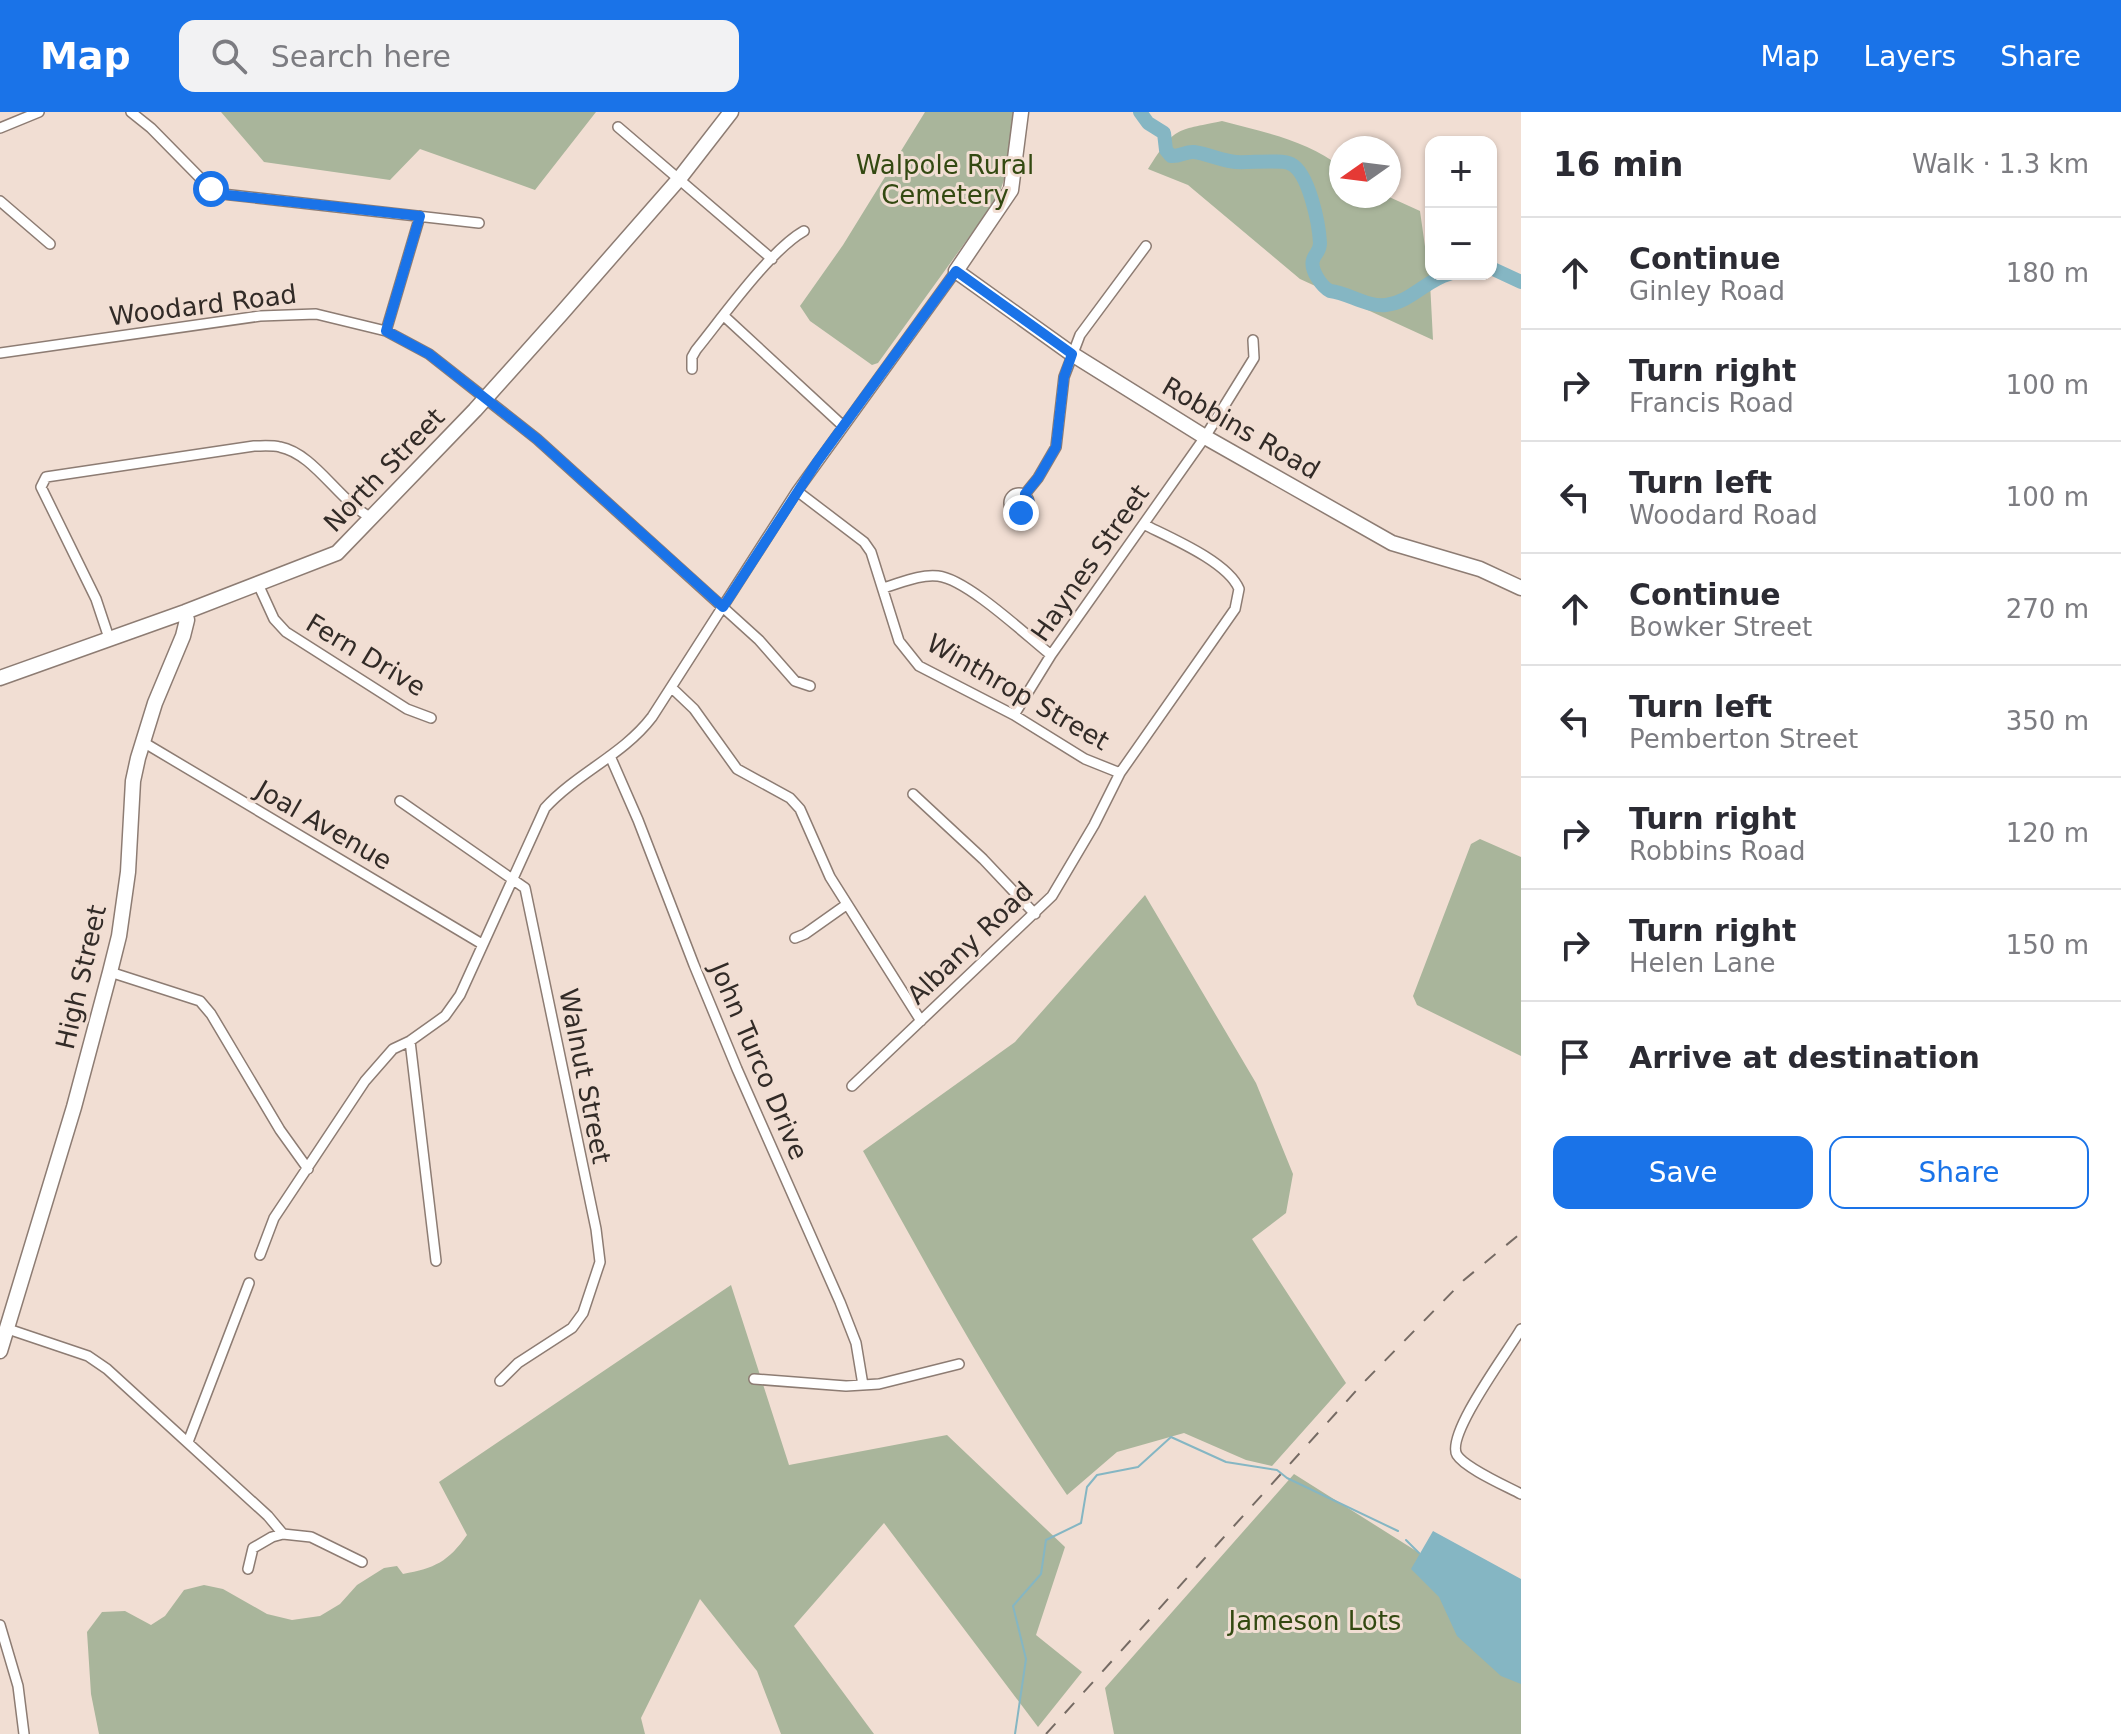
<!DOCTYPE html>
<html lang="en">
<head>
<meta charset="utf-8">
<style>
  body { margin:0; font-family:"DejaVu Sans",sans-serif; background:#f2f2f3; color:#2b2b33 }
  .controls { position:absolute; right:24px; top:24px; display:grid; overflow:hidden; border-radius:16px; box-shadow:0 2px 6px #0004 }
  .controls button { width:72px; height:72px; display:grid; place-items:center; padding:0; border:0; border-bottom:2px solid #e1e1e2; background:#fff; color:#2b2b33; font:40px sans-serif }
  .compass { position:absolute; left:1329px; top:24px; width:72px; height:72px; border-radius:50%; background:#fff; box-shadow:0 2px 6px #0004; rotate:256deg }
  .stop { position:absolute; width:24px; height:24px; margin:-18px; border:6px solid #1a73e8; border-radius:50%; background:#fff }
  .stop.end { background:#1a73e8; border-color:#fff; box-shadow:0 2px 8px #0008 }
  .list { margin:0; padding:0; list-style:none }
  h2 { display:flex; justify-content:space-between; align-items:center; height:104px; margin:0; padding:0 32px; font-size:34px }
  h2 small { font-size:26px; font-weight:400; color:#7c7c81 }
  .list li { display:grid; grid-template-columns:52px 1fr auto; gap:24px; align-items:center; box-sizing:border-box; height:112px; padding:0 32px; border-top:2px solid #e1e1e2 }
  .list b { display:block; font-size:30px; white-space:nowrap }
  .list p { margin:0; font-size:26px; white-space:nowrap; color:#7c7c81 }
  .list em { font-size:26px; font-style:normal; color:#7c7c81 }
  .actions { display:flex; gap:16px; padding:24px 32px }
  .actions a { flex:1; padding:18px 0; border:2px solid #1a73e8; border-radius:16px; text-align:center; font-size:28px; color:#1a73e8 }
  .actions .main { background:#1a73e8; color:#fff }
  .icon { flex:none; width:44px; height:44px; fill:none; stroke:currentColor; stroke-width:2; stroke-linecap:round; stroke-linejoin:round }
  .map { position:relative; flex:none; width:1521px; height:1622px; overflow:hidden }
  header { display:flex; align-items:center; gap:48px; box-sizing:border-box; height:112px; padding:0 40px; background:#1a73e8; color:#fff }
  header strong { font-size:38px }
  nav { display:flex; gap:44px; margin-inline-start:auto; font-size:28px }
  .search { width:560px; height:72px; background:#f2f2f3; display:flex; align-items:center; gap:20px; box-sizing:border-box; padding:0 28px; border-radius:16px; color:#7c7c81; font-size:30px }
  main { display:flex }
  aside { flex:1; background:#fff }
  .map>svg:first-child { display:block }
  .green { fill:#a9b59b }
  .water { fill:#85b6c3 }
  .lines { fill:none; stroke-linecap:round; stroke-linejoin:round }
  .stream { stroke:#85b6c3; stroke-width:2 }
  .river { stroke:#85b6c3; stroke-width:14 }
  .street-casing { stroke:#8d7c73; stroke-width:12 }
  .secondary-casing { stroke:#8d7c73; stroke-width:17 }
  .street { stroke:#fff; stroke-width:9 }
  .secondary { stroke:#fff; stroke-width:14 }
  .rail { stroke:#766b64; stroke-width:2; stroke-dasharray:14 14; stroke-linecap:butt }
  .route { stroke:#1a73e8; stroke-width:10 }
  .labels { text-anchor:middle; stroke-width:6; stroke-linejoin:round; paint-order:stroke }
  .park-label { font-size:26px; fill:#334911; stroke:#f1ded3 }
  .street-label { font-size:26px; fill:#322b27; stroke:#f1ded3 }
</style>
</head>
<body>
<header>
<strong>Map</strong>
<div class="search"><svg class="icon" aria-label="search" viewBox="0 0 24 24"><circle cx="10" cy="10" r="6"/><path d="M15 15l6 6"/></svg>Search here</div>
<nav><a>Map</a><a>Layers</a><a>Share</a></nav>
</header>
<main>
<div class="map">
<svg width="1521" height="1622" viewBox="0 0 1521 1622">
  <rect width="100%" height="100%" fill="#f1ded3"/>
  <!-- green -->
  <path class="green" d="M221 0H596L535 78 420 37 390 68 264 50Z
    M925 0H1013L1005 65 998 85 878 251 872 253 810 209 800 194 843 133Z
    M1222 9C1263 20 1307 28 1341 55V84H1387L1420 99 1430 170 1433 228 1300 167 1188 73 1148 57C1175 15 1174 19 1222 9Z
    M1480 727 1521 745V944L1417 893 1413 884 1471 732Z
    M1145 783 1256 971 1293 1062 1286 1101 1252 1127 1346 1271 1272 1354 1246 1348 1184 1321 1117 1340 1067 1383C991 1273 928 1156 863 1039L1015 930Z
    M731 1173 789 1353 947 1323 1065 1435 1036 1523 1082 1560 1038 1615 884 1411 794 1514 874 1622H781L757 1559 700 1487 641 1606 645 1622H99L91 1582 87 1520 102 1500 125 1499 151 1513 165 1504 184 1478 204 1473 223 1477 267 1502 292 1508 320 1504 340 1492 357 1473 384 1456 397 1454 403 1462C435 1456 448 1450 467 1423L439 1370Z
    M1294 1362 1521 1505V1622H1114L1105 1576Z"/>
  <!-- water -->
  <path class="water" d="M1433 1419 1521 1467V1572L1501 1564 1457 1524 1439 1485 1411 1457Z"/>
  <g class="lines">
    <!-- stream -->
    <path class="stream" d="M1406 1428 1419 1441
      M1015 1622 1026 1547 1013 1494 1041 1462 1046 1428 1081 1411 1087 1375 1097 1363 1138 1355 1171 1325 1226 1350 1277 1358 1287 1366 1398 1419"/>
    <!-- river -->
    <path class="river" d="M1140 0 1148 11 1164 21 1166 38 1171 44C1180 45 1186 39 1194 40 1208 42 1223 49 1236 50 1248 51 1283 47 1291 52 1309 61 1319 112 1320 131 1320 140 1315 141 1313 148 1310 158 1322 175 1330 179 1349 181 1366 195 1386 193 1411 190 1426 168 1449 162
      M1491 156 1521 170"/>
    <!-- street casing -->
    <g class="street-casing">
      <path id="street" d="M131 0 151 16 211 77 222 82 479 111
        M618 15 772 147
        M0 16 39 0
        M0 89 50 132
        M724 204 842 313
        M386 219 420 104
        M0 241 260 204 316 202 386 219 429 242 537 327 759 528 795 569 810 574
        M692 257V245L696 238C722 206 770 138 804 119
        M797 379 864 430 871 440 899 529 919 554 1014 603 1085 647 1120 661
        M1009 391a10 10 0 1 1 20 0a10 10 0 1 1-20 0Z
        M1025 382 1038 366 1056 335 1064 265 1080 223 1146 134
        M258 472 274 507 286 520 407 597 431 606
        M883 476C901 471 919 462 938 464 967 467 1027 524 1051 543
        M109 526 96 487 41 375 46 365 254 334C262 334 272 333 280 335 315 342 339 390 372 406
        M673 577 694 597 737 657 790 686 800 697 830 765 921 909
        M1014 603 1051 543 1205 325 1254 246 1253 228
        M143 630 482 832
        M610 644 638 708 694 853 737 957 840 1190 856 1231 863 1273
        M913 682 983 747 1035 802
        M400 689 525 776 596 1117 600 1150 583 1201 572 1216 518 1251 500 1269
        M795 826 805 822 846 793
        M110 860 200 889 211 902 280 1018 308 1057
        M410 929 436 1149
        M852 974 1052 784 1094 713 1120 661 1235 497 1239 477C1228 450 1171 426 1145 413
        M260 1143 274 1106 365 969 393 937 410 929 445 904 460 883 545 696C577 661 623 643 652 605L797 379 956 159
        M8 1217 88 1244 107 1257 268 1404 283 1422 311 1425 362 1450
        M1521 1217C1509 1238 1445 1323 1457 1343 1465 1356 1506 1374 1521 1382
        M754 1267 846 1274 879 1272 959 1252
        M188 1330 249 1171
        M248 1457 253 1436 272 1425 283 1422
        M0 1513 18 1574 24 1622"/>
    </g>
    <!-- secondary casing -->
    <g class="secondary-casing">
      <path id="secondary" d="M1021 0 1011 78 956 159 1072 242 1205 325 1392 431 1480 457 1521 476
        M0 566 185 500 337 441 475 298 561 202 679 67 731 0
        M0 1239 74 995 110 860 119 824 128 760 133 669 138 646 155 591 183 524 187 508 185 500"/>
    </g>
    <!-- street -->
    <use href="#street" class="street"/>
    <!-- secondary -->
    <use href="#secondary" class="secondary"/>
    <!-- rail -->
    <path class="rail" d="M1046 1622 1364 1270 1464 1168 1521 1121"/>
  </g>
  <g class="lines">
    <!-- route -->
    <path class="route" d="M211 77 228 83 420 104 386 219 429 242 537 327 723 495 817 350 956 159 1072 242 1064 265 1056 335 1038 366 1025 382 1030 391 1027 397 1021 401"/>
  </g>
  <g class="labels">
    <!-- park labels -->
    <g class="park-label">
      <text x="945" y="62">Walpole Rural<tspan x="945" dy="30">Cemetery</tspan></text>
      <text x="1315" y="1518">Jameson Lots</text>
    </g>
    <!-- street labels -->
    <g class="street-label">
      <text transform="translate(203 193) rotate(-7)" y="9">Woodard Road</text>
      <text transform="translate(1241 316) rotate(30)" y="9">Robbins Road</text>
      <text transform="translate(384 358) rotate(-46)" y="9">North Street</text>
      <text transform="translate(1090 451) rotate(-55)" y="9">Haynes Street</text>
      <text transform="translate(366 543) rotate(31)" y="9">Fern Drive</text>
      <text transform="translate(1018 580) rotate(30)" y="9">Winthrop Street</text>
      <text transform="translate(324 713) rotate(30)" y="9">Joal Avenue</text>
      <text transform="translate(970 831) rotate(-44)" y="9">Albany Road</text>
      <text transform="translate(81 865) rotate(-77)" y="9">High Street</text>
      <text transform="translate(759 949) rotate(67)" y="9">John Turco Drive</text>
      <text transform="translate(585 964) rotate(79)" y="9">Walnut Street</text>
    </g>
  </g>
</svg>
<div class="controls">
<button>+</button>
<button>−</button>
</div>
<svg class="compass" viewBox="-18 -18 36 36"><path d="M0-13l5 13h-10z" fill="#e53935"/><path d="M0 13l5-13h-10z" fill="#7c7c81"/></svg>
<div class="stop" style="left:211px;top:77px"></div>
<div class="stop end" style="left:1021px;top:401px"></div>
</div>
<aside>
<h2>16 min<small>Walk · 1.3 km</small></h2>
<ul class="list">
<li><svg class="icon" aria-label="ahead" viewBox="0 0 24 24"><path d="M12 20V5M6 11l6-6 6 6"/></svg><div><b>Continue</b><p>Ginley Road</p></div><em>180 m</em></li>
<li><svg class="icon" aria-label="right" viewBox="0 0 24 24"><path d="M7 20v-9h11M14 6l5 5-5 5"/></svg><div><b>Turn right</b><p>Francis Road</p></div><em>100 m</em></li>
<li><svg class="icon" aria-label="left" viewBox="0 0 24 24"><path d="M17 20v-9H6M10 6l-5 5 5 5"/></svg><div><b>Turn left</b><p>Woodard Road</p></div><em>100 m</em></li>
<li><svg class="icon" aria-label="ahead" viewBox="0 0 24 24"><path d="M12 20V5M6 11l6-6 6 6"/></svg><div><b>Continue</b><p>Bowker Street</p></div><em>270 m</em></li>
<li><svg class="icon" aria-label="left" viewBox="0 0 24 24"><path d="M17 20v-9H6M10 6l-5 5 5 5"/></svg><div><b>Turn left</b><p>Pemberton Street</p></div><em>350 m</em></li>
<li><svg class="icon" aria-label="right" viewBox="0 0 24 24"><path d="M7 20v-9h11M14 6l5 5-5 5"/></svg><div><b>Turn right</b><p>Robbins Road</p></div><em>120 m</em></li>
<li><svg class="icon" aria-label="right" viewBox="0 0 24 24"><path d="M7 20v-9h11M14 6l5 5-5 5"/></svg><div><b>Turn right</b><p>Helen Lane</p></div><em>150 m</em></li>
<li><svg class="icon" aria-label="arrive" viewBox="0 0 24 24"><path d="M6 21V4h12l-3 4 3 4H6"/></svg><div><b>Arrive at destination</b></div></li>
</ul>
<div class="actions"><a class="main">Save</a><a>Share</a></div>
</aside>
</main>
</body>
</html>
